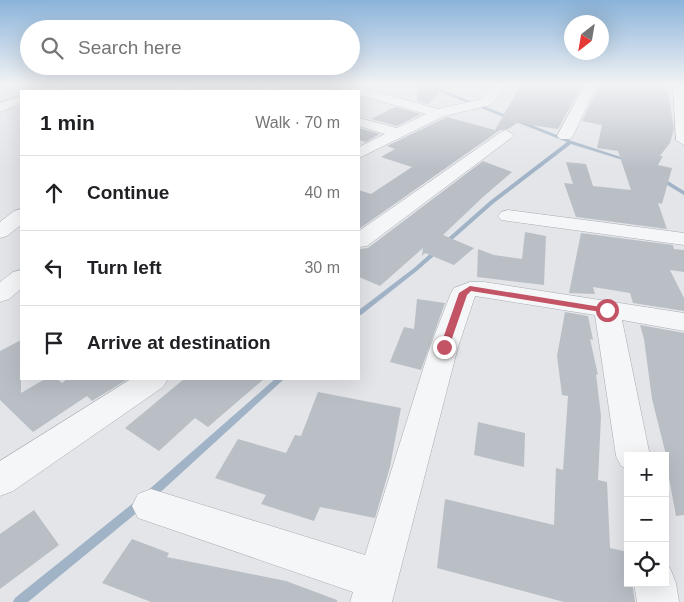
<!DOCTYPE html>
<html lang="en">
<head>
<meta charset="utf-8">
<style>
  body { margin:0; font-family:Helvetica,sans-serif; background:#f2f2f2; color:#202124 }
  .controls { position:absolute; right:15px; bottom:15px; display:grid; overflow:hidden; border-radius:0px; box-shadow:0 5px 20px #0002 }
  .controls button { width:45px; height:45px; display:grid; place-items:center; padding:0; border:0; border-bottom:1px solid #e0e0e0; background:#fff; color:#202124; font:25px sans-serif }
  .compass { position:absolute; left:564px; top:15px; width:45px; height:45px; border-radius:50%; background:#fff; box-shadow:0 5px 20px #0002; rotate:211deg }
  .stop { position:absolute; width:15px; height:15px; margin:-11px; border:4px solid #c25465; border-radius:50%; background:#fff }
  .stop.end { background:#c25465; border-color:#fff; box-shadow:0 1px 5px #0008 }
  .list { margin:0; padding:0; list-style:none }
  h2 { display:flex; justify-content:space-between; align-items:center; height:65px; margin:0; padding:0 20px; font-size:21px }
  h2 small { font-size:16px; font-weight:400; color:#757577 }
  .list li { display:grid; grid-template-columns:32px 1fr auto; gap:15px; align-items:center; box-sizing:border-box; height:75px; padding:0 20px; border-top:1px solid #e0e0e0 }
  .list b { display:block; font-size:19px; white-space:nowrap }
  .list em { font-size:16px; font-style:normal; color:#757577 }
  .icon { flex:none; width:28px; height:28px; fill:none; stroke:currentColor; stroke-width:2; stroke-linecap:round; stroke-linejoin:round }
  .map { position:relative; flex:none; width:684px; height:602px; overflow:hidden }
  .search { position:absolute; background:#fff; box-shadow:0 5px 20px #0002; left:20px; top:20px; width:340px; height:55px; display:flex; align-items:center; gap:12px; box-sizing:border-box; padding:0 18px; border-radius:28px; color:#757577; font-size:19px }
  .panel { position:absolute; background:#fff; box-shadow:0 5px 20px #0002; left:20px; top:90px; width:340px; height:290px; border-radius:0px }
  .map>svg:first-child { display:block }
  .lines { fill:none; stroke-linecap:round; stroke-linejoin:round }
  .stream { fill:#a1b3c6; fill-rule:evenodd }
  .building { fill:#babfc6 }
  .minor-casing { stroke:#a8acb3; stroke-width:1 }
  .minor { fill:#f5f6f8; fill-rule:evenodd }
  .route { fill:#c25465 }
</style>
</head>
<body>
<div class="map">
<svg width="684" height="602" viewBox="0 0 684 602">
  <rect width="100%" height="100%" fill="#e3e5e9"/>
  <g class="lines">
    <!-- stream -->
    <path class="stream" d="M433 87H435L572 141 630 160 626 161 571 144 494 203 418 270 361 315H359V310L414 268 490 201 567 142 433 89Z
      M659 178H663L684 191V195L659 180Z
      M275 379H284L153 499 149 501 145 499 144 496 145 493Z
      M141 498 145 500 146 503 145 506 28 602H13L15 598 137 500Z"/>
  </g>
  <!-- building -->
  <path class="building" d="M418 84H448L428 104 417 101Z
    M521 84 582 85 558 129 517 123 508 129 500 130 359 229V190L371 194 412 167 381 157 395 149 387 146 447 117 495 130Z
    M603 84H667L674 129 670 143 660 156H663L658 165 672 168 662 204 658 203 667 229 576 217 564 183 573 184 566 162 586 164 593 186 631 190 618 151 597 148 602 125 582 121 598 87 602 88Z
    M395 107 421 114 397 126 371 119Z
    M359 128 380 134 366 142 359 140Z
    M483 161 512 172 483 197 443 235 474 248 454 265 425 253 422 256 423 248 380 286 359 277V249L368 248Z
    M525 232 546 236 544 285 477 277 478 249 494 255 522 259Z
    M581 233 673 245 674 249 684 250V272L670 270 684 298V311L633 303 630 293 593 287 595 294 569 293Z
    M417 299 445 303 421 370 390 362 404 327 414 329Z
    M565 312 588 316 593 340 590 339 598 375 596 374 601 416 598 480 607 482 610 548 628 552V583H632L635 602H564L437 568 445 499 554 525 556 468 563 470 568 396 562 395 557 356Z
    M640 325 684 333V515L676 516 665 456 663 455H666L652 399 644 339Z
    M21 340V393L45 379H57L62 383 67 379H128L92 401 87 396 33 432 0 400V351Z
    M184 379H264L208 427 195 418 159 451 125 428Z
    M318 392 401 408 390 467 375 518 320 507 314 521 261 504 266 495 215 478 238 439 286 453 295 435 301 436Z
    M478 422 525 433 524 467 474 455Z
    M34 510 59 545 0 589V534Z
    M132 539 169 553 167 557 286 581 337 600V602H151L102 583Z"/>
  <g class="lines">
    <!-- minor casing -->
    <g class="minor-casing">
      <path id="minor" d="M54 84H73L58 91H41Z
        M180 84H194L186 91H173Z
        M270 84H287L275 91H259Z
        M326 84H348L438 109 482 99 495 84H508L491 105 444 116 359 158V147L385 134 359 126V118L397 128 426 114 359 95V91H345Z
        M585 84H597L573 136 570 139H560L557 136Z
        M673 84H684V145L676 140Z
        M21 96V104L0 112V103Z
        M506 130 514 135 511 138 367 246 359 247V231L501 132Z
        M21 209V225L7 236 0 238V222L14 211Z
        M508 210 684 233V245L501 220 498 216 501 212Z
        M21 270V289L9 299 0 302V282L13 272Z
        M470 282H484L684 313V331L622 320 650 456H628V469L621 466 616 456 595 315 475 296 458 347 392 602H350L353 592 138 518 132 506 138 494 151 489 365 555 430 347 451 293 454 288Z
        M131 379H168L163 387 13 491 0 496V461Z
        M665 566 670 568 676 583 679 602H637L634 583H665Z"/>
    </g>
    <!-- minor -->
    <use href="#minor" class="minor"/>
  </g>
  <!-- sky -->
  <linearGradient id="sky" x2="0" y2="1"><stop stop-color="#8bb4da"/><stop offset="0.5" stop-color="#f2f3f5"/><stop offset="1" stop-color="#f2f3f5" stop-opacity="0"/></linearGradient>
  <rect width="684" height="169" fill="url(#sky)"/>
  <!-- route -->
  <path class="route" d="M470 286 607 308 611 310 607 313 471 291 467 295 449 347 447 349H441L440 347 459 293Z"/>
</svg>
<div class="controls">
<button>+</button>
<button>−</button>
<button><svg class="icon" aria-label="locate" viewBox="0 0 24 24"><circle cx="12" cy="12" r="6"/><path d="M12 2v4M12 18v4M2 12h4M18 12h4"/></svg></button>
</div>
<svg class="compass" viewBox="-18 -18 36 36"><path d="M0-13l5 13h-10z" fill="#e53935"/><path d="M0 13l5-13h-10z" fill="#757577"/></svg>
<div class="stop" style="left:607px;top:310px"></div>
<div class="stop end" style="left:444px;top:347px"></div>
<div class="search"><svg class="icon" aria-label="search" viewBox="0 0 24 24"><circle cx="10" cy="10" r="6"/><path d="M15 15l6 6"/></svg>Search here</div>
<section class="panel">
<h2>1 min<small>Walk · 70 m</small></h2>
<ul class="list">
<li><svg class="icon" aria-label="ahead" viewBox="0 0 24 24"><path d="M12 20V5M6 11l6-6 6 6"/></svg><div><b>Continue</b></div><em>40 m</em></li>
<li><svg class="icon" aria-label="left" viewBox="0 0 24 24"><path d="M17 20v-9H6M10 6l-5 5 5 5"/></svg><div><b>Turn left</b></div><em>30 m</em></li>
<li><svg class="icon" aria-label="arrive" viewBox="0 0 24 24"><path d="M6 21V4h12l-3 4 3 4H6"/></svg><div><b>Arrive at destination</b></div></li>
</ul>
</section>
</div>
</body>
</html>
